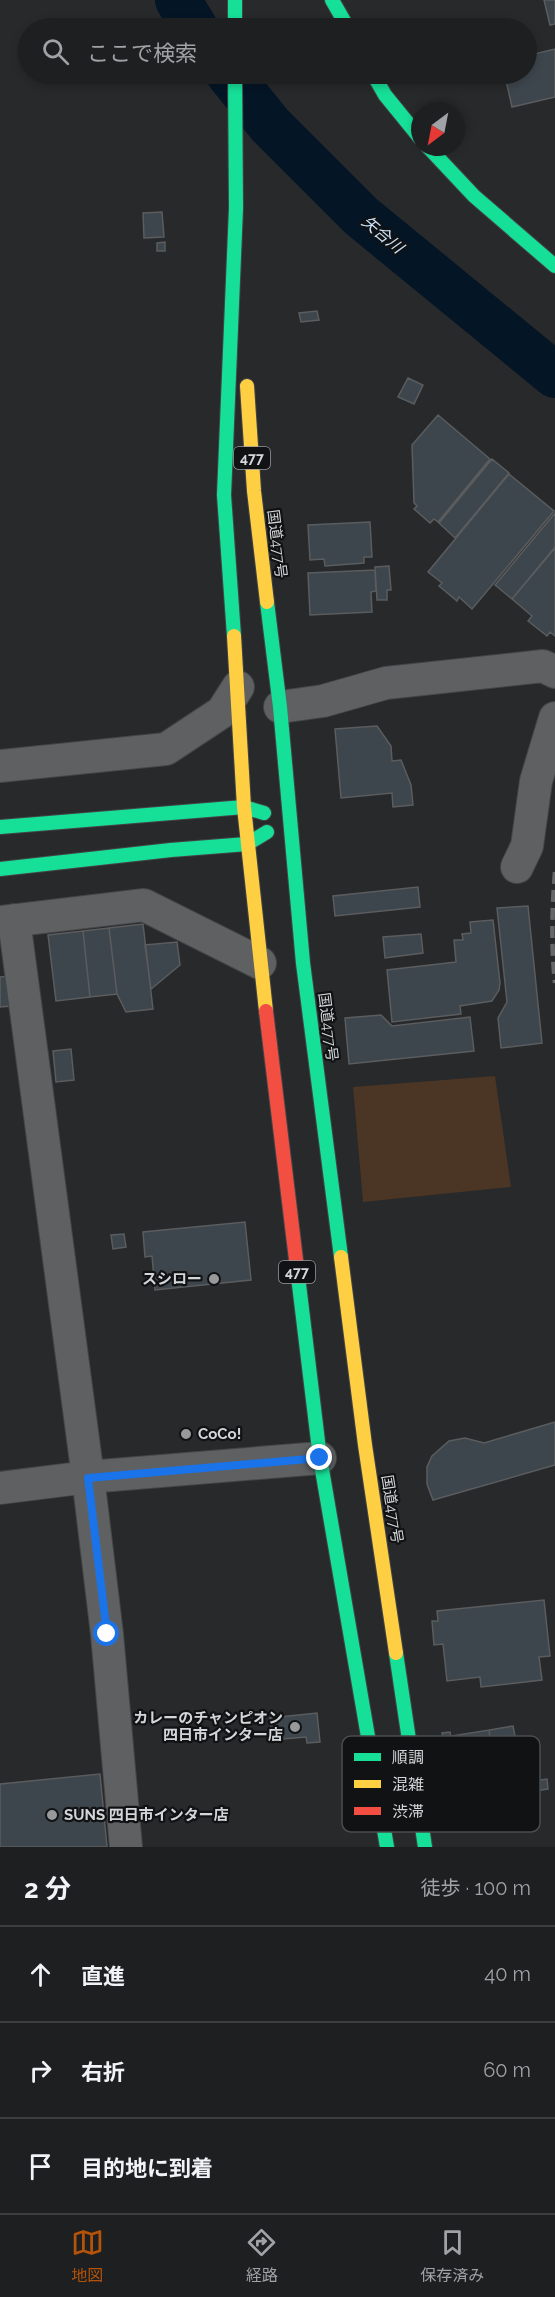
<!DOCTYPE html>
<html lang="ja">
<head>
<meta charset="utf-8">
<style>
  body { margin:0; font-family:Raleway,"Noto Sans JP",sans-serif; background:#2a2c2d; color:#f1f3f6 }
  .compass { position:absolute; left:411px; top:102px; width:54px; height:54px; border-radius:50%; background:#1d1f20; box-shadow:0 3px 9px #0003; rotate:212deg }
  .stop { position:absolute; width:18px; height:18px; margin:-14px; border:4px solid #1a73e8; border-radius:50%; background:#fff }
  .stop.end { background:#1a73e8; border-color:#fff; box-shadow:0 2px 6px #0008 }
  .list { margin:0; padding:0; list-style:none }
  h2 { display:flex; justify-content:space-between; align-items:center; height:78px; margin:0; padding:0 24px; font-size:26px }
  h2 small { font-size:20px; font-weight:400; color:#a0a2a5 }
  .list li { display:grid; grid-template-columns:39px 1fr auto; gap:18px; align-items:center; box-sizing:border-box; height:96px; padding:0 24px; border-top:2px solid #3b3d3e }
  .list b { display:block; font-size:22px; white-space:nowrap }
  .list em { font-size:20px; font-style:normal; color:#a0a2a5 }
  .icon { flex:none; width:33px; height:33px; fill:none; stroke:currentColor; stroke-width:2; stroke-linecap:round; stroke-linejoin:round }
  .map { position:relative; flex:none; width:555px; height:1847px; overflow:hidden }
  .search { position:absolute; background:#1d1f20; box-shadow:0 3px 9px #0003; left:18px; right:18px; top:18px; height:66px; display:flex; align-items:center; gap:15px; box-sizing:border-box; padding:0 21px; border-radius:33px; color:#a0a2a5; font-size:22px }
  .sheet { height:366px; background:#1d1f20 }
  nav { display:flex; justify-content:space-around; align-items:center; box-sizing:border-box; height:84px; border-top:2px solid #3b3d3e; background:#1d1f20; font-size:16px; color:#a0a2a5 }
  nav a { display:grid; justify-items:center; gap:3px }
  nav .on { color:#b45309 }
  .map>svg:first-child { display:block }
  .grass { fill:#4b3524 }
  .lines { fill:none; stroke-linecap:round; stroke-linejoin:round }
  .river { stroke:#041526; stroke-width:46 }
  .building { fill:#3e464d; stroke:#5a5c5e; stroke-width:1.5 }
  .street-casing { stroke:#434547; stroke-width:34 }
  .fast-casing { stroke:#434547; stroke-width:16 }
  .slow-casing { stroke:#434547; stroke-width:16 }
  .jam-casing { stroke:#434547; stroke-width:16 }
  .street { stroke:#5e6062; stroke-width:32 }
  .fast { stroke:#16e098; stroke-width:14 }
  .slow { stroke:#ffcf43; stroke-width:14 }
  .jam { stroke:#f24e42; stroke-width:14 }
  .rail { stroke:#666768; stroke-width:4.5; stroke-dasharray:12 6; stroke-linecap:butt }
  .route { stroke:#1a73e8; stroke-width:8 }
  .poi-dot { fill:#97999b; stroke:#101213; stroke-width:2 }
  .labels { text-anchor:middle; stroke-width:4.5; stroke-linejoin:round; paint-order:stroke }
  .shield { fill:#101213; stroke:#989b9d; stroke-width:1.5 }
  .shield-label { font-size:14px; font-weight:bold; fill:#d3d6d8 }
  .street-label { font-size:15px; fill:#d3d6d8; stroke:#101213 }
  .poi-label { font-size:15px; font-weight:bold; fill:#d3d6d8; stroke:#101213; text-anchor:end }
  .water-label { font-size:16px; font-style:italic; fill:#cae3fb; stroke:#101213 }
  .key { fill:#101213; stroke:#4a4d4e; stroke-width:1.5 }
  .key-label { font-size:16px; fill:#d3d6d8 }
</style>
</head>
<body>
<div class="map">
<svg width="555" height="1847" viewBox="0 0 555 1847">
  <rect width="100%" height="100%" fill="#27292b"/>
  <!-- grass -->
  <path class="grass" d="M495 1076 511 1187 363 1202 353 1087Z"/>
  <g class="lines">
    <!-- river -->
    <path class="river" d="M178 0 195 28
      M229 74 270 125 361 216 555 375"/>
  </g>
  <!-- building -->
  <path class="building" d="M544 0H555V24L550 25Z
    M555 49V97L512 107 505 76 510 74H526V56Z
    M162 212 164 237 144 238 143 213Z
    M165 242V251H157V243Z
    M317 311 319 320 301 322 299 313Z
    M408 378 423 385 414 404 398 397Z
    M438 415 490 459 438 522 434 519 430 523 414 509 417 506 414 503 412 445Z
    M492 459 509 473 455 538 439 523Z
    M509 474 554 511 472 609 459 597 457 601 439 586 442 583 428 572Z
    M555 513V547L512 599 495 585Z
    M370 522 372 557H364V563L325 566 324 559 310 560 308 525Z
    M555 548V636L550 632 547 636 528 621 532 616 512 599Z
    M389 566 391 590H387V600H377L375 567Z
    M375 570 376 591 371 592 372 612 310 615 308 573Z
    M377 726 391 746 392 761 401 760 411 785 413 805 393 807 392 793 341 798 335 729Z
    M418 887 420 907 335 916 333 896Z
    M528 906 542 1043 501 1048 498 1018 507 1002 497 908Z
    M493 920 500 983 499 990 492 1001 460 1006 461 1014 392 1022 387 970 456 962 454 940H463L462 934 471 933 470 922Z
    M143 924 153 1009 126 1012 117 994 109 928Z
    M109 928 117 994 90 997 83 931Z
    M83 931 90 997 56 1001 48 935Z
    M421 934 423 953 385 958 383 937Z
    M177 942 180 965 151 989 145 945Z
    M9 976 12 1006 0 1007V977Z
    M381 1015 392 1026 470 1017 474 1051 349 1064 345 1018Z
    M71 1049 74 1080 56 1082 53 1051Z
    M245 1222 251 1280 155 1290 152 1256 145 1257 143 1232Z
    M124 1234 126 1247 113 1249 111 1235Z
    M555 1422V1465L433 1500 427 1484V1467L432 1456 449 1441 465 1438 484 1443Z
    M544 1600 550 1656 539 1657 542 1680 481 1687 480 1677 447 1681 443 1644 434 1645 432 1621H438L437 1611Z
    M317 1713 320 1742 307 1743 306 1737 272 1740 270 1718Z
    M513 1726 517 1747 492 1751 489 1730Z
    M489 1730 492 1751 485 1752 486 1755 455 1760 451 1736Z
    M450 1732 454 1755 446 1756 442 1733Z
    M100 1774 107 1847H0V1784Z
    M547 1779 548 1789 527 1792 526 1782Z"/>
  <g class="lines">
    <!-- street casing -->
    <g class="street-casing">
      <path id="street" d="M280 707 323 701 386 683 543 666 555 672
        M0 766 166 749 222 712 238 687
        M517 867 527 846 536 781 555 718
        M14 920 88 1477 107 1634 126 1847
        M0 922 144 905 260 963
        M0 1488 88 1477 320 1458"/>
    </g>
    <!-- fast casing -->
    <g class="fast-casing">
      <path id="fast" d="M235 0V28
        M332 0 348 28
        M373 74 385 95 420 138
        M428 147 474 196 555 266
        M267 602 280 707 303 963 341 1257
        M234 636 224 495 236 208 235 74
        M0 827 244 807 264 813
        M0 869 171 850 247 844 267 832
        M297 1268 320 1458 387 1847
        M396 1653 425 1847"/>
    </g>
    <!-- slow casing -->
    <g class="slow-casing">
      <path id="slow" d="M247 386 254 491 267 602
        M234 636 244 807 266 1011
        M341 1257 365 1445 396 1653"/>
    </g>
    <!-- jam casing -->
    <g class="jam-casing">
      <path id="jam" d="M266 1011 297 1268"/>
    </g>
    <!-- street -->
    <use href="#street" class="street"/>
    <!-- fast -->
    <use href="#fast" class="fast"/>
    <!-- slow -->
    <use href="#slow" class="slow"/>
    <!-- jam -->
    <use href="#jam" class="jam"/>
    <!-- rail -->
    <path class="rail" d="M555 872C552 909 551 946 555 983"/>
  </g>
  <g class="lines">
    <!-- route -->
    <path class="route" d="M107 1634 88 1478 320 1458"/>
  </g>
  <!-- markers -->
  <g class="poi-dot">
    <circle cx="214" cy="1279" r="6"/>
    <circle cx="186" cy="1434" r="6"/>
    <circle cx="295" cy="1727" r="6"/>
    <circle cx="52" cy="1815" r="6"/>
  </g>
  <g class="labels">
    <!-- shield labels -->
    <g class="shield">
      <rect x="234" y="447" width="36" height="22" rx="4.5"/>
      <rect x="279" y="1261" width="36" height="22" rx="4.5"/>
    </g>
    <g class="shield-label">
      <text x="252" y="463">477</text>
      <text x="297" y="1277">477</text>
    </g>
    <!-- street labels -->
    <g class="street-label">
      <text transform="translate(277 544) rotate(83)" y="5">国道477号</text>
      <text transform="translate(328 1027) rotate(83)" y="5">国道477号</text>
      <text transform="translate(392 1509) rotate(81)" y="5">国道477号</text>
    </g>
    <!-- poi labels -->
    <g class="poi-label">
      <text x="202" y="1284">スシロー</text>
      <text x="198" y="1439" text-anchor="start">CoCo!</text>
      <text x="283" y="1723">カレーのチャンピオン<tspan x="283" dy="17">四日市インター店</tspan></text>
      <text x="64" y="1820" text-anchor="start">SUNS 四日市インター店</text>
    </g>
    <!-- water labels -->
    <g class="water-label">
      <text transform="translate(383 234) rotate(40)" y="6">矢合川</text>
    </g>
  </g>
  <!-- legend -->
  <rect x="342" y="1736" width="198" height="96" rx="9" class="key"/>
  <rect x="354" y="1753" width="27" height="8" fill="#16e098"/>
  <rect x="354" y="1780" width="27" height="8" fill="#ffcf43"/>
  <rect x="354" y="1807" width="27" height="8" fill="#f24e42"/>
  <g class="key-label">
    <text x="392" y="1763">順調</text>
    <text x="392" y="1790">混雑</text>
    <text x="392" y="1817">渋滞</text>
  </g>
</svg>
<svg class="compass" viewBox="-18 -18 36 36"><path d="M0-13l5 13h-10z" fill="#e53935"/><path d="M0 13l5-13h-10z" fill="#a0a2a5"/></svg>
<div class="stop" style="left:107px;top:1634px"></div>
<div class="stop end" style="left:320px;top:1458px"></div>
<div class="search"><svg class="icon" aria-label="search" viewBox="0 0 24 24"><circle cx="10" cy="10" r="6"/><path d="M15 15l6 6"/></svg>ここで検索</div>
</div>
<section class="sheet">
<h2>2 分<small>徒歩 · 100 m</small></h2>
<ul class="list">
<li><svg class="icon" aria-label="ahead" viewBox="0 0 24 24"><path d="M12 20V5M6 11l6-6 6 6"/></svg><div><b>直進</b></div><em>40 m</em></li>
<li><svg class="icon" aria-label="right" viewBox="0 0 24 24"><path d="M7 20v-9h11M14 6l5 5-5 5"/></svg><div><b>右折</b></div><em>60 m</em></li>
<li><svg class="icon" aria-label="arrive" viewBox="0 0 24 24"><path d="M6 21V4h12l-3 4 3 4H6"/></svg><div><b>目的地に到着</b></div></li>
</ul>
</section>
<nav>
<a class="on"><svg class="icon" aria-label="map" viewBox="0 0 24 24"><path d="M3 6l6-2 6 2 6-2v14l-6 2-6-2-6 2zM9 4v14M15 6v14"/></svg>地図</a>
<a><svg class="icon" aria-label="directions" viewBox="0 0 24 24"><path d="M12 3l9 9-9 9-9-9zM9 14v-3h6M13 9l2 2-2 2"/></svg>経路</a>
<a><svg class="icon" aria-label="saved" viewBox="0 0 24 24"><path d="M7 4h10v16l-5-4-5 4z"/></svg>保存済み</a>
</nav>
</body>
</html>
